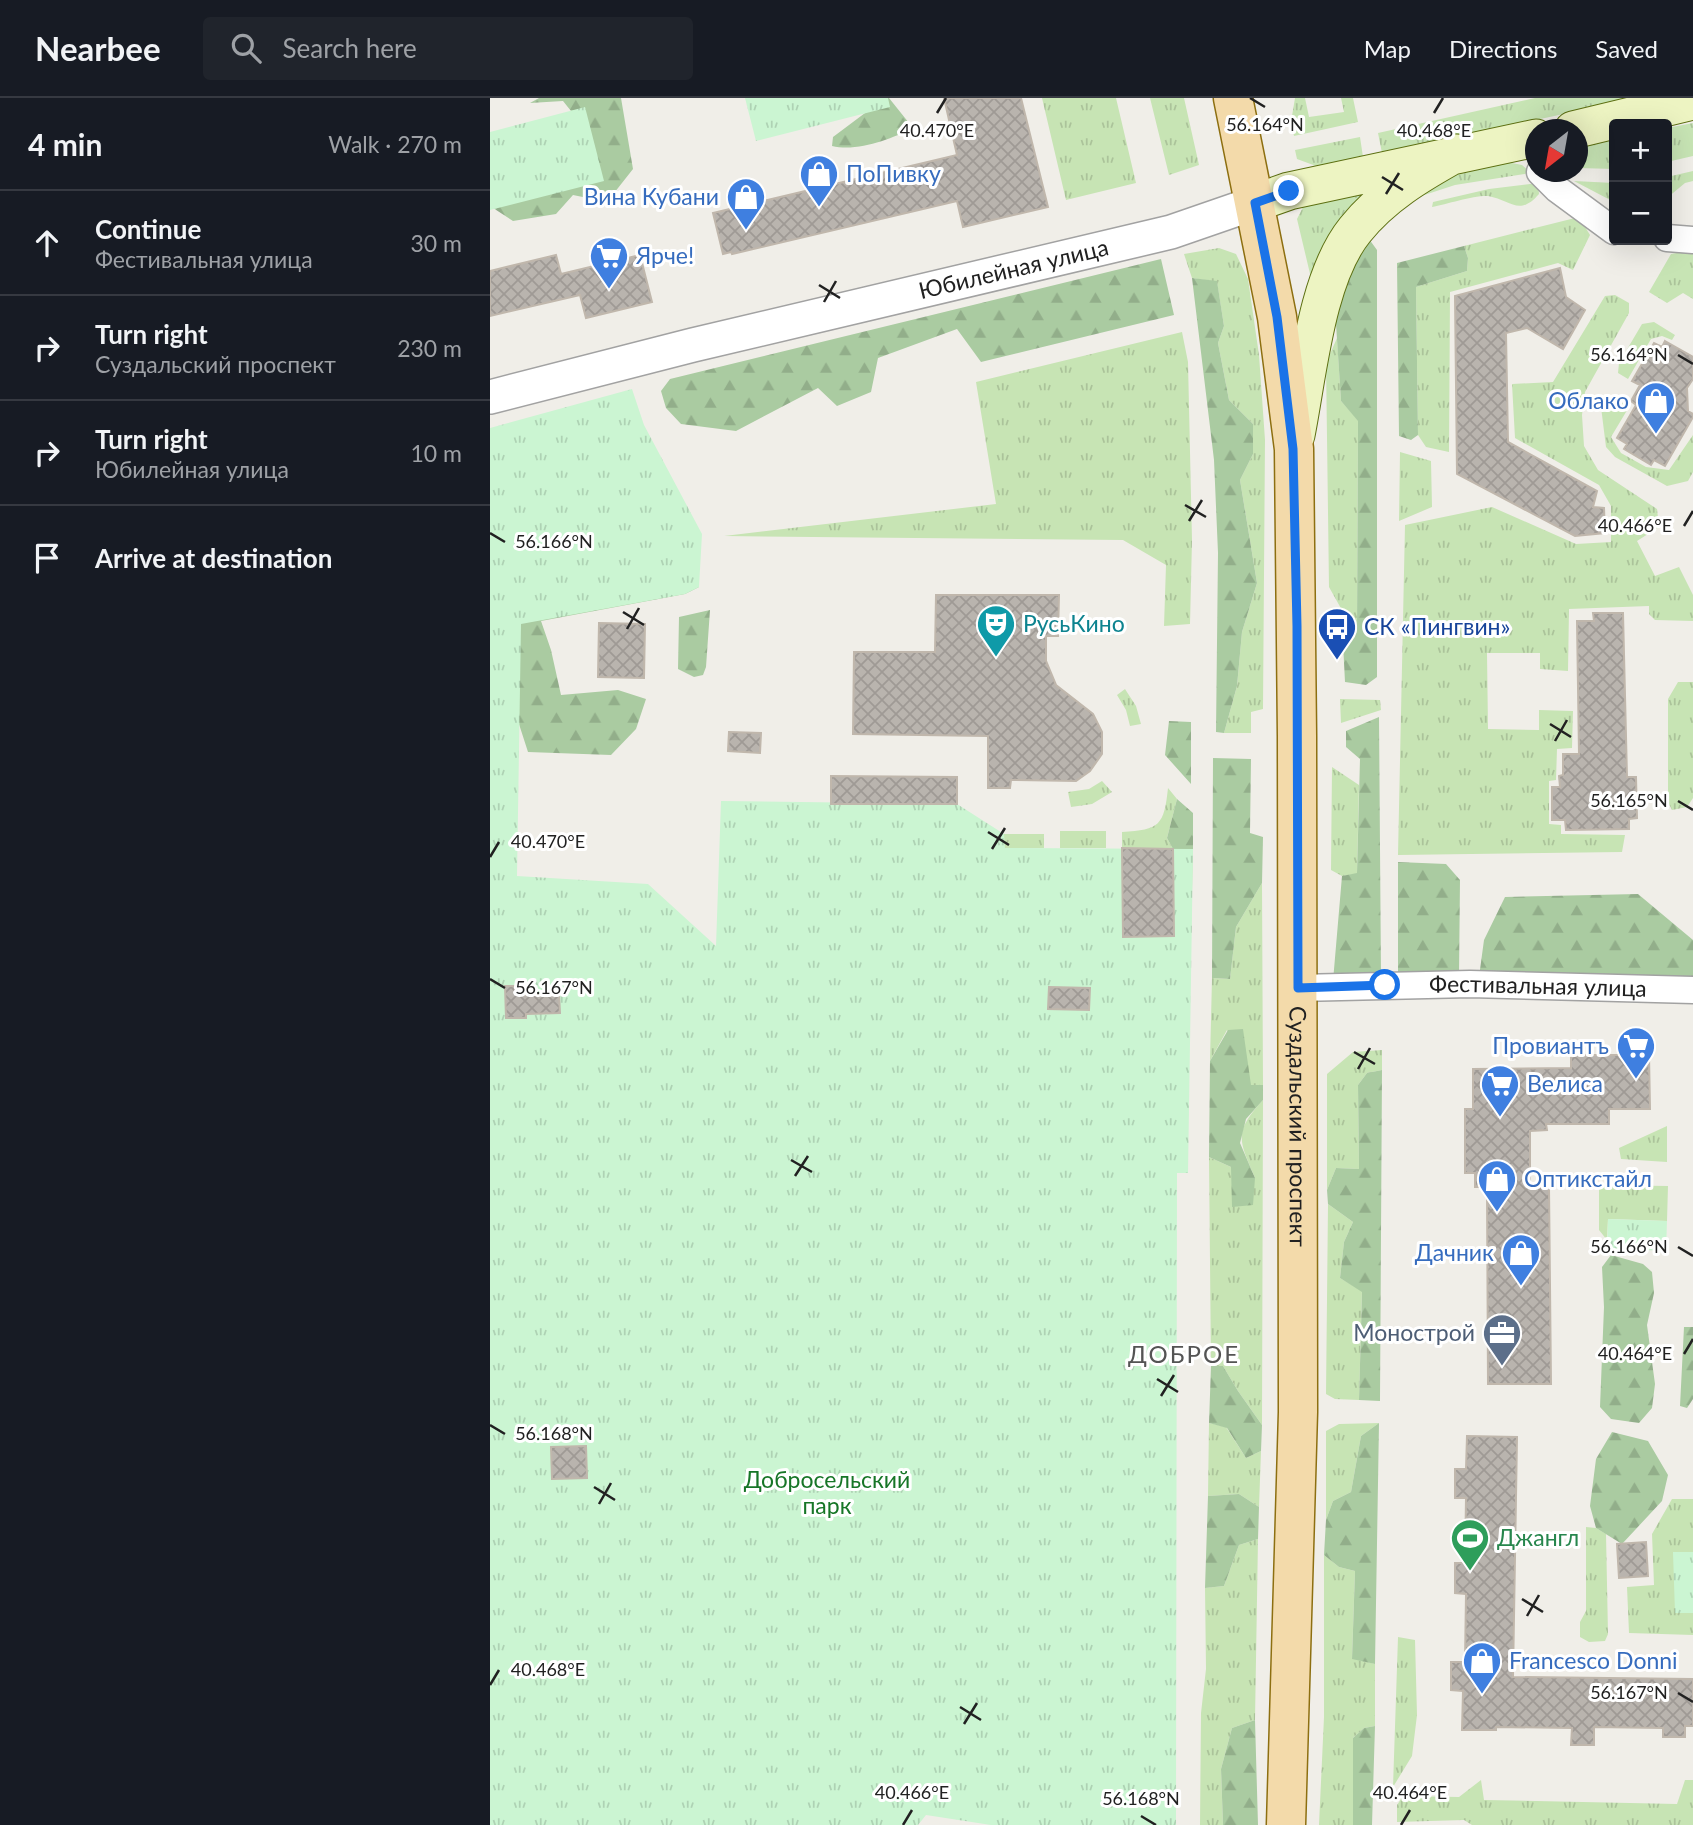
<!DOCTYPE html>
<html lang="en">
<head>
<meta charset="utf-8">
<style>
  body { margin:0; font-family:Lato,sans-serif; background:#20242c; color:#f1f3f6 }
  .controls { position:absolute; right:21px; top:21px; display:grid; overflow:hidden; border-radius:7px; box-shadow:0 7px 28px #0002 }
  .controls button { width:63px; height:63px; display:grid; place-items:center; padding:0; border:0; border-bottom:2px solid #363941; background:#171b24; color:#f1f3f6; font:35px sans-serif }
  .compass { position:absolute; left:1035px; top:21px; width:63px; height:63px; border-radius:50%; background:#171b24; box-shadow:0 7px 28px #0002; rotate:211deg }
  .stop { position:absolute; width:21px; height:21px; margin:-16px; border:5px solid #1a73e8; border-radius:50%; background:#fff }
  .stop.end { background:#1a73e8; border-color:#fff; box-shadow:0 2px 7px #0008 }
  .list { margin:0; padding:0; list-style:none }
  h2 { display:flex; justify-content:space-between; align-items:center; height:91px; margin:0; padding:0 28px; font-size:30px }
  h2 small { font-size:23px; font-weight:400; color:#9ea1a6 }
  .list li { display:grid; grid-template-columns:46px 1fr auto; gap:21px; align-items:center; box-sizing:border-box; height:105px; padding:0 28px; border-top:2px solid #363941 }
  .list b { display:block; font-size:26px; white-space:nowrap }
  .list p { margin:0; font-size:23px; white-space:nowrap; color:#9ea1a6 }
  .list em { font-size:23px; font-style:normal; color:#9ea1a6 }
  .icon { flex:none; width:38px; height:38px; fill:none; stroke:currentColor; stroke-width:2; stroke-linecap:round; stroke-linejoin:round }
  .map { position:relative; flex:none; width:1203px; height:1727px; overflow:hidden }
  header { display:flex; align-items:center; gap:42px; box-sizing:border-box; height:98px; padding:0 35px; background:#171b24; border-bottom:2px solid #363941 }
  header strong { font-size:33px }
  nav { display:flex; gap:38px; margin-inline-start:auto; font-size:24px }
  .search { width:490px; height:63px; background:#20242c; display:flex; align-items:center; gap:18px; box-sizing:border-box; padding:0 24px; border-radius:7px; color:#9ea1a6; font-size:26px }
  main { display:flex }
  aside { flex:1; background:#171b24 }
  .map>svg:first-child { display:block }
  .grass { fill:url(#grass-tufts) }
  .forest { fill:url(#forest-firs) }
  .park { fill:url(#park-tufts) }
  .building { fill:url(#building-cross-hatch); stroke:#c0b7ac; stroke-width:2 }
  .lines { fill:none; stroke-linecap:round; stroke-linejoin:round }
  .minor-casing { stroke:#a2a2a2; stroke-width:29 }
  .tertiary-casing { stroke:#a2a2a2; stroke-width:36 }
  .secondary-casing { stroke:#5c6f11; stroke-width:39 }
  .primary-casing { stroke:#8d6f10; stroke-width:41 }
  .minor { stroke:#fff; stroke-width:26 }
  .tertiary { stroke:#fff; stroke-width:33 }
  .secondary { stroke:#edf4c2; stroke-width:37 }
  .primary { stroke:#f3daaa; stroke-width:38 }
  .route { stroke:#1a73e8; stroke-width:9 }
  .ticks { fill:none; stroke:#212121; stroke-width:2.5 }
  .labels { text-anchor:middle; stroke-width:6; stroke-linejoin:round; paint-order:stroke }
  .shop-label { font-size:23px; fill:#366cbe; stroke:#fff; text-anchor:start }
  .street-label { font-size:23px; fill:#212121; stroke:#fff }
  .culture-label { font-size:23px; fill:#0d838f; stroke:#fff; text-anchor:start }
  .transit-label { font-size:23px; fill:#164399; stroke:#fff; text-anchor:start }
  .service-label { font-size:23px; fill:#4e5e75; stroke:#fff; text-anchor:end }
  .park-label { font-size:23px; fill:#177627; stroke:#fff }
  .leisure-label { font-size:23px; fill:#27864d; stroke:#fff; text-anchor:start }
  .neighbourhood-label { font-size:24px; letter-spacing:2px; fill:#545454; stroke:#fff }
  .ticks-label { font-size:18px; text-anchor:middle; fill:#212121; stroke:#fff; stroke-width:6; stroke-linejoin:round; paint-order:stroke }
</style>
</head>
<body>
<header>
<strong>Nearbee</strong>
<div class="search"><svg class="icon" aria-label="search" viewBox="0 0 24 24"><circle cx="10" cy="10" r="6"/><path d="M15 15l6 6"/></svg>Search here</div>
<nav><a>Map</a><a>Directions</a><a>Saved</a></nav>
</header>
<main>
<aside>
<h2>4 min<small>Walk · 270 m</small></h2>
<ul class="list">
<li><svg class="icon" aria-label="ahead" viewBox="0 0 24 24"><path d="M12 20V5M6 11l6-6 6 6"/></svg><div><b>Continue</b><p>Фестивальная улица</p></div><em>30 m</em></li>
<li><svg class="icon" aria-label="right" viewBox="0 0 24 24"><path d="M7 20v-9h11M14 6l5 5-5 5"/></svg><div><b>Turn right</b><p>Суздальский проспект</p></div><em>230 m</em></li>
<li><svg class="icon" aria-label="right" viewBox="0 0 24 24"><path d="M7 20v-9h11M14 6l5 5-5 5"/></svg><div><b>Turn right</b><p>Юбилейная улица</p></div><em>10 m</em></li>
<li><svg class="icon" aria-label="arrive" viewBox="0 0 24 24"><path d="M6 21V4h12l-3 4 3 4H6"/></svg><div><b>Arrive at destination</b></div></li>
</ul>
</aside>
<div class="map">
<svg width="1203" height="1727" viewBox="0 0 1203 1727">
  <defs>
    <pattern id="grass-tufts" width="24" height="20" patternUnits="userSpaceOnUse" patternTransform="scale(1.75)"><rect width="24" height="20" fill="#c7e4b4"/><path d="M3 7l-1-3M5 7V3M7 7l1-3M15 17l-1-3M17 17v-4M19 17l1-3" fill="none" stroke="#abc39a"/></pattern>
    <pattern id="forest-firs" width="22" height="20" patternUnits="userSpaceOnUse" patternTransform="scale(1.75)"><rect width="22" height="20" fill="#aacba1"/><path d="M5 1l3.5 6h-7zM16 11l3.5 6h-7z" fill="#92ae8a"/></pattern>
    <pattern id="park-tufts" width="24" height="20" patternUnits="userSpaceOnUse" patternTransform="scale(1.75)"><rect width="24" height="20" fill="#cbf5d2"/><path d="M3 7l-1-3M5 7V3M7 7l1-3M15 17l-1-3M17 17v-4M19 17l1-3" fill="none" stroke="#aed2b4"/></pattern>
    <pattern id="building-cross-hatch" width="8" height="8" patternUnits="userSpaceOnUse" patternTransform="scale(1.75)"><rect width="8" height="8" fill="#b9b4ae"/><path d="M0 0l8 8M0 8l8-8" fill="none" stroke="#9f9a95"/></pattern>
  </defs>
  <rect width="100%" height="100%" fill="#f0eee8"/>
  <!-- grass -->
  <path class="grass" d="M552 0H626L646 85 576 102Z
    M660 0H694L709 67 679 77Z
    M805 0H815L819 19 854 14 851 0H863L868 24 804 38 801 24Z
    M1045 0H1148L892 55 888 35Z
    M1203 25V58L1177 64V30Z
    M870 39 873 59 826 68 807 61 805 52Z
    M1124 42V71L1088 70V50Z
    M1017 64 1032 67 1041 75 965 87 916 103 941 82 985 69Z
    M1203 73V83L1195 85 1177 100V79Z
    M1084 83 1124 85V104Z
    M1048 85 1049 96C1029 119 1021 102 998 98 985 97 957 106 942 109L943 104 999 91Z
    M879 90 826 201 807 121 813 109Z
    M1089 119 1100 137 1083 172 1068 165 960 194 959 354 936 349 928 337 926 189 977 173 978 160 974 148Z
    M729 150 746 156 758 181 769 257 775 342 773 611 761 614V635H734L747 588 752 534 767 485 750 382 763 356V326L739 302 728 245 734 228 727 184 702 180 694 156Z
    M1203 152V201L1193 195 1177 205 1159 194 1181 156Z
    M1125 197 1139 205V215L1095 294 1092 317 1094 348 1108 372 1167 411 1169 429 1147 443 1165 478 1189 469 1203 497V523L1165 522 1159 516V508L1079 511 1078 573 1050 571V555H997L998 631 1049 632V612L1083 613 1082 650 1067 651 1066 682 1059 683V726L1071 727V736L1135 737 1132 754 908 757 915 427 1002 409 1086 446 1121 444V408L1109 387 1025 340 1022 286 1063 284 1115 198Z
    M1164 224 1185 237 1182 242 1172 238 1161 241 1138 281 1128 275 1129 265 1152 226Z
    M692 234 698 264 702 442 700 526 674 528 676 467 633 442 234 438 506 406 486 284Z
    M847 240 851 303 868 322 867 534 853 545V514L839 489 836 265Z
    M1124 300 1139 309 1121 339 1131 355 1156 369 1179 372 1203 337V374L1198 383 1177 388 1125 359 1116 349 1111 309 1113 301Z
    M910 354 941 363 942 409 909 423Z
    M1188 584H1203V700L1197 709 1182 712 1178 704V601Z
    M635 591 646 608 651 626 640 628 636 612 627 597Z
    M850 601 890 602 891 612 851 625Z
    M842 669 869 687 867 776 852 778 841 772Z
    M612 683 622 694 602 706 581 709 578 694 599 691Z
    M678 690 687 701 677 740 683 751H703L701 837 632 750V734C670 732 674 727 678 690Z
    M570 733H616V750H570Z
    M514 736H554V750H514Z
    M772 785 773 987 761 988 737 932 720 963 722 880 740 881 746 829Z
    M892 952V972L877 975 868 987 869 1071 846 1070 837 1092V976L863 954Z
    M773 1002 772 1327 748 1293 733 1268H721L719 1059 765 1080C749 1042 743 1035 773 1002Z
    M1177 1028V1064L1131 1061 1129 1050Z
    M1109 1087 1178 1088 1177 1123 1118 1121 1117 1142 1109 1132Z
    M838 1106 863 1124 854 1144 850 1180 872 1193 869 1302 845 1301 836 1296Z
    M719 1325 736 1329 756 1360 771 1353 769 1409 749 1396 718 1398Z
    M889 1325 871 1338 861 1394 843 1403 836 1422V1333L849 1326Z
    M1182 1401H1203V1537L1139 1535 1137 1489 1164 1487 1162 1436Z
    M1096 1429 1106 1430 1116 1436 1118 1536 1115 1543 1099 1544 1090 1539V1524L1096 1513Z
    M768 1441 765 1622 742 1630 731 1671 733 1727H710L711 1615 716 1571 715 1490 734 1488 749 1447Z
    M834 1457 849 1469 865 1473 862 1560 885 1566V1628L874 1630 863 1640V1727H829L834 1619Z
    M908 1539 925 1542 927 1617 922 1658 903 1689Z
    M991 1682 994 1702 1187 1706 1195 1682H1203V1727H982L974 1722 907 1724V1707L913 1698 969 1699Z"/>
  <!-- forest -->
  <path class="forest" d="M49 0H131L143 71 117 104 83 97 66 116 23 123 0 108 85 18 73 3 40 5Z
    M383 0H399L423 30C401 41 368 54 342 48L343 39 387 6Z
    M879 141 887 152V579L876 587 855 584 853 545 867 534 868 323 851 303 844 195Z
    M974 148 978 160 977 173 926 189 928 337 921 342 909 338 907 165Z
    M671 161 684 217 491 264 467 231 388 260 381 294 347 308 328 290 246 333 191 326 176 310 171 293 180 281Z
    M702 180 727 183 734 228 728 245 739 302 763 326V356L750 382 767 485 752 534 747 588 734 635 726 634 728 455 724 362Z
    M0 438 209 489 195 496 51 523 61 552 71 597 128 592 156 601 146 631 121 657 38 654 18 592Z
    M220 512 216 569 213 577 204 579 188 571 189 519Z
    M889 619 891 880 843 883 852 778 867 775 870 661 856 649V633Z
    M679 623 701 624V686L675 657Z
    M723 660 761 661 760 735 773 739 772 785 746 829 740 881 722 880Z
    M687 701 703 715V751H683L677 740Z
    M908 764 956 766 970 782 969 877 908 875Z
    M1148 796 1203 842V884L989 879 994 842 1015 799Z
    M753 931 761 987H773V1002L756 1021 750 1045 765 1080 763 1107 742 1109 741 1069 719 1059 720 963 738 932Z
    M892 972 890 1303 869 1302 872 1194 850 1180 854 1144 863 1124 838 1106 837 1092 846 1070 869 1071 868 987 877 975Z
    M1121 1157 1153 1166 1162 1174 1164 1195 1157 1227 1165 1286 1162 1310 1149 1325 1121 1321 1110 1309 1114 1209 1112 1169Z
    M1194 1229H1203V1301L1197 1310 1190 1308Z
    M721 1268H733L748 1293 772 1327 771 1353 756 1360 737 1330 719 1325Z
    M889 1325 885 1566 862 1561 865 1473 849 1469 834 1457 836 1422 843 1403 861 1394 871 1338Z
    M1122 1334 1158 1343 1178 1377 1172 1403 1132 1446 1106 1430 1100 1408 1106 1361Z
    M749 1396 769 1409 768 1441 749 1447 734 1488 715 1490 718 1398Z
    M765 1622 768 1727H733L731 1671 742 1630Z
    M885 1628 882 1727H863V1640L874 1630Z"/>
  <!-- park -->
  <path class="park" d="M255 0H398L400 9 266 43Z
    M95 9 114 83 0 112V34Z
    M142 291 154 327 212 436 209 489 195 496 31 526 27 778 158 786 226 848 231 703 467 706 514 736 515 750 703 751 698 1075H687L686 1727H501L436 1717 428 1727H0V330Z
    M1118 1121 1177 1123 1176 1153 1117 1150Z
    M1183 1454H1203V1515H1185Z"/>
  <!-- building -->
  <path class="building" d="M454 0H531L558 109 473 129 467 103 242 156 241 154 233 156 223 115 467 57Z
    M66 157 71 176 150 157 162 204 96 220 90 197 0 218V173Z
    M1070 170 1076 199 1095 212 1073 251 1037 230 1016 235 1018 344 1107 393 1103 409 1114 410 1115 435 1085 438 967 376 965 198Z
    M1175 243 1203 259V281L1197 290 1198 313 1203 316V319L1175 368 1164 362 1161 367 1134 351 1137 346 1127 340 1146 307 1141 303 1150 287 1142 283 1164 245 1172 249Z
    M446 497H569L568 538H556V563L566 587 603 616 612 634V656L600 673 586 683 521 682 520 690H498V638L363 636 364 554H445Z
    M1103 515H1133L1137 679H1146L1147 720 1139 721V731L1076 732 1075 722H1062V689H1070L1069 678 1073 677V656H1089L1087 523H1104Z
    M109 525 155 526 154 580 108 579Z
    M239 634 271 635 270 655 238 653Z
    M341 678 467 679V706H341Z
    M632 750 683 751 684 838 633 839Z
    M15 888H35V897L69 896 70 915 36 916V920H16Z
    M559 889 600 890 599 912 558 911Z
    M1081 957H1159L1160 1011H1119V1026H1056L1057 1032 1040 1033V1089H1059L1061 1286H998L997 1089H985V1075H975V1011H983V971L1081 970Z
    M977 1338 1027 1339 1023 1579 1203 1581V1628H1195V1639H1173V1630L1104 1629V1647H1081L1082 1630 1006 1629V1632H972L973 1593 961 1592V1564H975L976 1496 965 1495V1465H975L976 1400H965V1371H976Z
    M96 1348 97 1380 62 1381 61 1349Z
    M1156 1444 1158 1478 1129 1480 1127 1446Z"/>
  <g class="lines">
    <!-- minor casing -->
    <g class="minor-casing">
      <g id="minor">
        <path d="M1050 74 1067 91 1124 133"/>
        <path d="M1177 140 1203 142"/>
        <path id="s1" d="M808 890 980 886 1203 892"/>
      </g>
    </g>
    <!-- tertiary casing -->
    <g class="tertiary-casing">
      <g id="tertiary">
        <path id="s2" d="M0 299 203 247 681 134 765 105"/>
      </g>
    </g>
    <!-- secondary casing -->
    <g class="secondary-casing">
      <path id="secondary" d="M1083 32 1203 3
        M765 105 799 93 1046 40
        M806 337C818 277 826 180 865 132 892 98 929 76 967 55"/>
    </g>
    <!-- primary casing -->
    <g class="primary-casing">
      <g id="primary">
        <path id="s3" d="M743 0 787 219 804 351 807 638 808 1314 796 1727"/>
      </g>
    </g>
    <!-- minor -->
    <use href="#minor" class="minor"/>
    <!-- tertiary -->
    <use href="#tertiary" class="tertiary"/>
    <!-- secondary -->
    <use href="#secondary" class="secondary"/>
    <!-- primary -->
    <use href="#primary" class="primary"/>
  </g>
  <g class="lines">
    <!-- route -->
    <path class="route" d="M799 93 765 105 787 219 803 351 807 528 808 890 895 887"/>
  </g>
  <!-- ticks -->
  <path class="ticks" d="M760 0 775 9M447 15 456 0M944 15 953 0M892 79 913 92M896 96 909 75M329 187 350 200M334 204 346 183M1188 257 1203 266M695 407 716 419M699 423 712 402M1194 428 1203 413M0 435 15 444M133 514 154 527M137 531 149 510M1060 626 1081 639M1065 643 1077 622M1188 703 1203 712M498 734 519 747M502 751 515 730M0 759 9 744M0 881 15 890M864 954 885 966M868 971 880 950M301 1062 322 1074M305 1078 318 1058M1188 1149 1203 1158M1194 1256 1203 1241M667 1281 688 1294M671 1298 684 1277M0 1327 15 1336M104 1389 125 1402M109 1406 121 1385M1032 1501 1053 1514M1037 1518 1049 1497M0 1587 9 1572M1188 1595 1203 1604M470 1609 491 1622M474 1626 487 1605M651 1718 666 1727M413 1727 422 1712M911 1727 920 1712"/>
  <!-- icons -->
  <defs>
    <g id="shop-pin" transform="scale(2.0125)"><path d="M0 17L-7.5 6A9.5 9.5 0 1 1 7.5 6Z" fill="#3f7fe0" stroke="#fff"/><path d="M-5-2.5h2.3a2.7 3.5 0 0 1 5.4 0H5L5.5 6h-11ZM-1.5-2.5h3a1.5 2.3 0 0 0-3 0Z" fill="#fff"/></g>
    <g id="supermarket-pin" transform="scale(2.0125)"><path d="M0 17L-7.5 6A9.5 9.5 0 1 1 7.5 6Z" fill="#3f7fe0" stroke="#fff"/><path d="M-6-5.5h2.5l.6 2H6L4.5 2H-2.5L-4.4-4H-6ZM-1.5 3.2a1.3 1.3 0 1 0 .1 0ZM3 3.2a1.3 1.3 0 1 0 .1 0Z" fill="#fff"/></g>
    <g id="theatre-pin" transform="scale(2.0125)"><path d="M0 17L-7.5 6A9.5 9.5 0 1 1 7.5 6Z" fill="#0f9aa8" stroke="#fff"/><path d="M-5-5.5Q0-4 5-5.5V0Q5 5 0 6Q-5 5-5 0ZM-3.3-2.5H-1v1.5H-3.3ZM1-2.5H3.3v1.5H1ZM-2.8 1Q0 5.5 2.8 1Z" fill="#fff"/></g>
    <g id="bus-pin" transform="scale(2.0125)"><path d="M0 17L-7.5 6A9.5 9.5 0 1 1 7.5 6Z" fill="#1a4fb4" stroke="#fff"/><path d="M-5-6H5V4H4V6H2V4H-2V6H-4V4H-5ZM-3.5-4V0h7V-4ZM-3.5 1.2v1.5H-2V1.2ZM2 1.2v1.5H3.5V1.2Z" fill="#fff"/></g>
    <g id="office-pin" transform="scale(2.0125)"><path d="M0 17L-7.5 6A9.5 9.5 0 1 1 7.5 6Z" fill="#5c6f8a" stroke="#fff"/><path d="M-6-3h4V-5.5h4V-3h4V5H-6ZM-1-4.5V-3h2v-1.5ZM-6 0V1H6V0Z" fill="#fff"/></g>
    <g id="stadium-pin" transform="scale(2.0125)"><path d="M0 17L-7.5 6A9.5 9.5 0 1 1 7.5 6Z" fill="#2e9e5b" stroke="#fff"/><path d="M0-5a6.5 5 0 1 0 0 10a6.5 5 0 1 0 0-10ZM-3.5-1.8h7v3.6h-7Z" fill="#fff"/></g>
  </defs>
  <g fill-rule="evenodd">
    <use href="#shop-pin" x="329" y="76"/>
    <use href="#shop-pin" x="256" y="99"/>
    <use href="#supermarket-pin" x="119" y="158"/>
    <use href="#shop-pin" x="1166" y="303"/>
    <use href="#theatre-pin" x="506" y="526"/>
    <use href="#bus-pin" x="847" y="529"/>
    <use href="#supermarket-pin" x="1146" y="948"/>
    <use href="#supermarket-pin" x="1010" y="986"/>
    <use href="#shop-pin" x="1007" y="1081"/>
    <use href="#shop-pin" x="1031" y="1155"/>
    <use href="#office-pin" x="1012" y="1235"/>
    <use href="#stadium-pin" x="980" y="1440"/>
    <use href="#shop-pin" x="992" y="1563"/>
  </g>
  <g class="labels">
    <!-- shop labels -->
    <g class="shop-label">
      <text x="356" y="84">ПоПивку</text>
      <text x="229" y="107" text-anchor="end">Вина Кубани</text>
      <text x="146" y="166">Ярче!</text>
      <text x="1139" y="311" text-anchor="end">Облако</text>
      <text x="1119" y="956" text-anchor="end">Провиантъ</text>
      <text x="1037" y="994">Велиса</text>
      <text x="1034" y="1089">Оптикстайл</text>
      <text x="1004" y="1163" text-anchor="end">Дачник</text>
      <text x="1019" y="1571">Francesco Donni</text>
    </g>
    <!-- street labels -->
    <g class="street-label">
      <text dy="8" stroke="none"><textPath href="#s2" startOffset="539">Юбилейная улица</textPath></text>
      <text dy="8" stroke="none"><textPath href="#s1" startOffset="240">Фестивальная улица</textPath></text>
      <text dy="8" stroke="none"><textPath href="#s3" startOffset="1034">Суздальский проспект</textPath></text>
    </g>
    <!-- culture labels -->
    <g class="culture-label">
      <text x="533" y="534">РусьКино</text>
    </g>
    <!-- transit labels -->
    <g class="transit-label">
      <text x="874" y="537">СК «Пингвин»</text>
    </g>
    <!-- service labels -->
    <g class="service-label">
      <text x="985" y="1243">Монострой</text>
    </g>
    <!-- park labels -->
    <g class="park-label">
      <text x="337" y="1390">Добросельский<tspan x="337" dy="26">парк</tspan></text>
    </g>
    <!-- leisure labels -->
    <g class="leisure-label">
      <text x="1007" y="1448">Джангл</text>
    </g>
    <!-- neighbourhood labels -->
    <g class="neighbourhood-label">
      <text x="694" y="1265">ДОБРОЕ</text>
    </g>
  </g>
  <g class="ticks-label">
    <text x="775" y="33">56.164°N</text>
    <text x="944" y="39">40.468°E</text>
    <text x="447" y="39">40.470°E</text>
    <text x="1139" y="263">56.164°N</text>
    <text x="1145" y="434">40.466°E</text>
    <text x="64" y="450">56.166°N</text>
    <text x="1139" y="709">56.165°N</text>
    <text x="58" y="750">40.470°E</text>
    <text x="64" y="896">56.167°N</text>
    <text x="1139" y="1155">56.166°N</text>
    <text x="1145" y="1262">40.464°E</text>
    <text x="64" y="1342">56.168°N</text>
    <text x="58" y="1578">40.468°E</text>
    <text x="1139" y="1601">56.167°N</text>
    <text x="422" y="1701">40.466°E</text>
    <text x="920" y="1701">40.464°E</text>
    <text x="651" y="1707">56.168°N</text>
  </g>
</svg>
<div class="controls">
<button>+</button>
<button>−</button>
</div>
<svg class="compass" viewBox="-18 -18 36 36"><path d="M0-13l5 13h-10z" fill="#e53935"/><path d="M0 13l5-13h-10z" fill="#9ea1a6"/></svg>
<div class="stop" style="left:895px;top:887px"></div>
<div class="stop end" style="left:799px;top:93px"></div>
</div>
</main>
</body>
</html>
